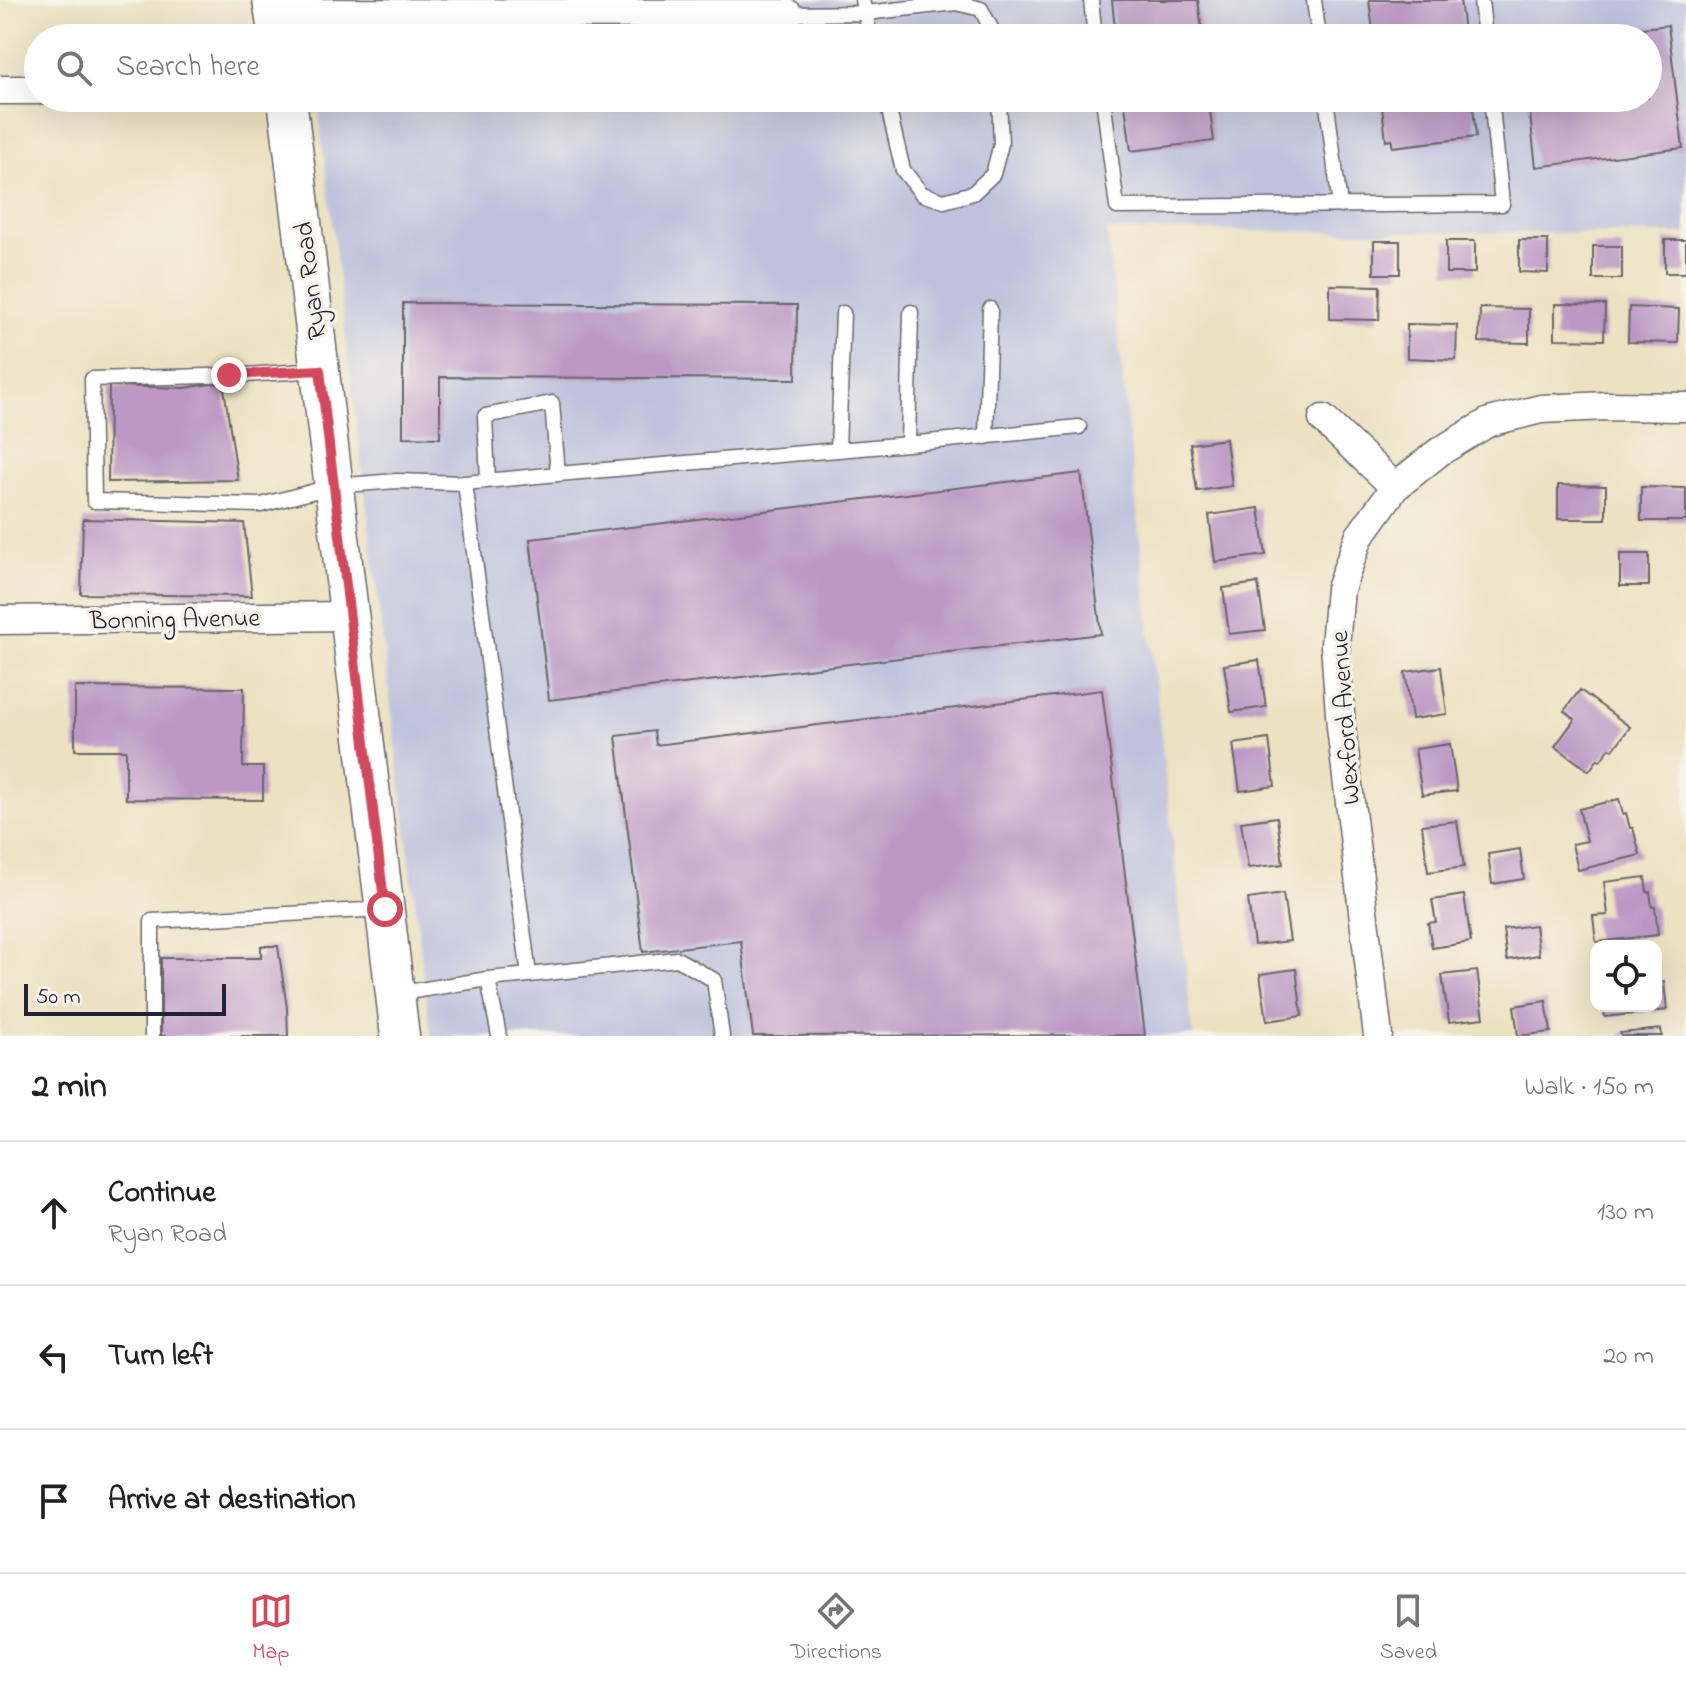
<!DOCTYPE html>
<html lang="en">
<head>
<meta charset="utf-8">
<style>
  body { margin:0; font-family:"Indie Flower",sans-serif; background:#f6f6f6; color:#202124 }
  .controls { position:absolute; right:24px; bottom:24px; display:grid; overflow:hidden; border-radius:16px; box-shadow:0 8px 32px #0002 }
  .controls button { width:72px; height:72px; display:grid; place-items:center; padding:0; border:0; border-bottom:2px solid #e0e0e0; background:#fff; color:#202124; font:40px sans-serif }
  .scale { position:absolute; left:24px; bottom:20px; width:202px; box-sizing:border-box; padding-left:8px; border:4px solid #22223b; border-top:0; font-size:22px; line-height:28px; white-space:nowrap; color:#22223b; -webkit-text-stroke:6px #f7f3e8; paint-order:stroke }
  .stop { position:absolute; width:24px; height:24px; margin:-18px; border:6px solid #d1495b; border-radius:50%; background:#fff }
  .stop.end { background:#d1495b; border-color:#fff; box-shadow:0 2px 8px #0008 }
  .list { margin:0; padding:0; list-style:none }
  h2 { display:flex; justify-content:space-between; align-items:center; height:104px; margin:0; padding:0 32px; font-size:34px }
  h2 small { font-size:26px; font-weight:400; color:#757577 }
  .list li { display:grid; grid-template-columns:52px 1fr auto; gap:24px; align-items:center; box-sizing:border-box; height:144px; padding:0 32px; border-top:2px solid #e0e0e0 }
  .list b { display:block; font-size:30px; white-space:nowrap }
  .list p { margin:0; font-size:26px; white-space:nowrap; color:#757577 }
  .list em { font-size:26px; font-style:normal; color:#757577 }
  .icon { flex:none; width:44px; height:44px; fill:none; stroke:currentColor; stroke-width:2; stroke-linecap:round; stroke-linejoin:round }
  .map { position:relative; flex:none; width:1686px; height:1036px; overflow:hidden }
  .search { position:absolute; background:#fff; box-shadow:0 8px 32px #0002; left:24px; right:24px; top:24px; height:88px; display:flex; align-items:center; gap:20px; box-sizing:border-box; padding:0 28px; border-radius:44px; color:#757577; font-size:30px }
  .sheet { height:536px; background:#fff }
  nav { display:flex; justify-content:space-around; align-items:center; box-sizing:border-box; height:112px; border-top:2px solid #e0e0e0; background:#fff; font-size:22px; color:#757577 }
  nav a { display:grid; justify-items:center; gap:4px }
  nav .on { color:#d1495b }
  .map>svg:first-child { display:block }
  .industrial { fill:#bfc2dd }
  .building { fill:#bc99c5 }
  .lines { fill:none; stroke-linecap:round; stroke-linejoin:round }
  .service-casing { stroke:#69656a; stroke-width:17 }
  .minor-casing { stroke:#69656a; stroke-width:31 }
  .secondary-casing { stroke:#69656a; stroke-width:41 }
  .service { stroke:#fff; stroke-width:14 }
  .minor { stroke:#fff; stroke-width:28 }
  .secondary { stroke:#fff; stroke-width:38 }
  .route { stroke:#d1495b; stroke-width:10 }
  .labels { text-anchor:middle; stroke-width:7; stroke-linejoin:round; paint-order:stroke }
  .street-label { font-size:26px; fill:#22223b; stroke:#f7f3e8 }
</style>
</head>
<body>
<div class="map">
<svg width="1686" height="1036" viewBox="0 0 1686 1036">
  <rect width="100%" height="100%" fill="#f7f3e8"/>
  <filter id="ink" filterUnits="userSpaceOnUse"><feTurbulence type="fractalNoise" baseFrequency=".0125" numOctaves="2"/><feDisplacementMap in="SourceGraphic" scale="16" xChannelSelector="R" yChannelSelector="G"/><feConvolveMatrix kernelMatrix="1 2 1 2 8 2 1 2 1" color-interpolation-filters="sRGB"/></filter>
  <filter id="wash" filterUnits="userSpaceOnUse"><feTurbulence type="fractalNoise" baseFrequency=".006" numOctaves="4" result="noise"/><feDisplacementMap in="SourceGraphic" scale="32" xChannelSelector="R" yChannelSelector="G"/><feGaussianBlur stdDeviation="1.8" result="paint"/><feColorMatrix in="noise" values="0 0 0 0 0 0 0 0 0 0 0 0 0 0 0 0 0 1.4 0 .05"/><feComposite in="paint" operator="in"/></filter>
  <g filter="url(#wash)">
    <rect width="100%" height="100%" fill="#ece1c1"/>
    <!-- industrial -->
    <path class="industrial" d="M708 0H1686V234L1107 230 1193 1036H431L317 98H1648V38H336L354 36 470 32 710 33Z"/>
    <g id="blocks">
      <!-- building -->
      <path class="building" d="M1112 0H1198L1203 38H1116Z
        M1369 0H1460L1465 38H1374Z
        M1668 25 1683 148 1536 167 1528 98H1648V38H1576V36Z
        M1124 98H1216L1218 110 1210 111 1214 141 1131 151Z
        M1381 98H1472L1476 137 1392 147V140L1386 141Z
        M1519 240H1548V273L1519 272Z
        M1665 240H1686V273H1665Z
        M1374 241H1400V274H1374Z
        M1446 241H1475V273H1446Z
        M1593 246H1622V279H1593Z
        M1330 285 1380 286 1379 320 1330 319Z
        M403 303 797 305 796 379 440 377V438L403 437Z
        M1555 304 1605 305 1604 340 1555 339Z
        M1629 307 1679 309 1678 343 1628 342Z
        M1480 308 1529 309V343L1479 342Z
        M1407 324 1457 325 1456 360 1407 358Z
        M223 382 238 480 108 482 109 386 185 388Z
        M1226 439 1232 486 1197 491 1190 444Z
        M1081 473 1101 634 549 700 530 539Z
        M1558 485 1606 486V519H1558Z
        M1641 487 1686 488V521H1641Z
        M1259 508 1266 555 1215 562 1209 515Z
        M83 519 244 523 252 596 81 594Z
        M1620 554H1649V586H1620Z
        M1258 583 1265 630 1229 634 1223 588Z
        M1259 660 1266 707 1231 712 1224 665Z
        M1441 667 1447 714 1412 719 1405 672Z
        M75 687 244 688 243 767H263V800L126 799V750H75Z
        M1102 690 1145 1035 753 1036 741 941 643 952 616 736 654 731 656 745Z
        M1580 690 1630 727 1613 750 1610 748 1600 761 1598 759 1589 771 1555 746 1575 719 1564 711Z
        M1269 739 1275 786 1240 791 1233 744Z
        M1450 744 1457 791 1422 795 1415 749Z
        M1619 799 1623 814 1626 813 1630 828H1633L1640 855 1578 870 1572 844 1587 841 1579 809Z
        M1277 817 1283 864 1248 868 1241 822Z
        M1457 821 1464 867 1428 872 1422 825Z
        M1520 849 1524 879 1492 884 1488 854Z
        M1645 877 1647 892H1650L1652 907H1655L1658 935 1596 942 1593 916 1608 915 1604 882Z
        M1283 894 1290 941 1254 945 1248 899Z
        M1464 895 1471 942 1432 948 1428 923 1436 922 1432 900Z
        M1535 925 1539 955 1507 960 1503 929Z
        M261 946H278L287 1008 288 1036H161V958H261Z
        M1656 961H1658L1660 982H1664L1667 1010 1605 1017 1603 1006H1656Z
        M1296 969 1302 1016 1267 1021 1260 974Z
        M1477 971 1484 1018 1449 1022 1442 975Z
        M1546 1001 1551 1032 1518 1036 1514 1006Z
        M1661 1029 1662 1036H1621L1620 1033Z"/>
    </g>
  </g>
  <g filter="url(#ink)">
    <use href="#blocks" fill-opacity="0" stroke="#69656a" stroke-width="2"/>
    <g class="lines">
      <!-- service casing -->
      <g class="service-casing">
        <path id="service" d="M862 0 871 38
          M1091 0 1095 38
          M1314 0 1319 38
          M1481 0 1485 38
          M788 14 866 13 956 3 981 9 996 38
          M886 98 903 170 922 194 944 201 973 193 993 174 1001 144 999 98
          M1103 98 1117 207 1502 204 1491 98
          M1326 98 1340 206
          M318 370 245 375 92 379 94 501 261 505 334 486 396 481 465 483 529 975 488 979
          M986 437 990 309
          M908 444 911 312
          M838 450 843 313
          M488 480 485 416 552 403 558 474 908 444 1079 427
          M465 483 558 474
          M529 975 677 959 714 980 722 1036
          M395 994 488 979 499 1036
          M152 1036V921L385 909"/>
      </g>
      <!-- minor casing -->
      <g class="minor-casing">
        <path id="minor" d="M273 13 788 14
          M0 90H38
          M1323 419 1395 487
          M0 620 349 616
          M1378 1036 1341 727 1335 645 1340 589 1359 537 1395 487 1439 452 1489 422 1541 409 1607 406 1686 407"/>
      </g>
      <!-- secondary casing -->
      <g class="secondary-casing">
        <path id="secondary" d="M272 0 278 38
          M287 98 400 1036"/>
      </g>
      <!-- service -->
      <use href="#service" class="service"/>
      <!-- minor -->
      <use href="#minor" class="minor"/>
      <!-- secondary -->
      <use href="#secondary" class="secondary"/>
    </g>
  </g>
  <g class="lines" filter="url(#ink)">
    <!-- route -->
    <path class="route" d="M229 375 320 370 385 909"/>
  </g>
  <g class="labels">
    <!-- street labels -->
    <g class="street-label">
      <text transform="translate(309 281) rotate(-97)" y="9">Ryan Road</text>
      <text transform="translate(175 618) rotate(-1)" y="9">Bonning Avenue</text>
      <text transform="translate(1344 718) rotate(-94)" y="9">Wexford Avenue</text>
    </g>
  </g>
</svg>
<div class="controls">
<button><svg class="icon" aria-label="locate" viewBox="0 0 24 24"><circle cx="12" cy="12" r="6"/><path d="M12 2v4M12 18v4M2 12h4M18 12h4"/></svg></button>
</div>
<div class="scale">50 m</div>
<div class="stop" style="left:385px;top:909px"></div>
<div class="stop end" style="left:229px;top:375px"></div>
<div class="search"><svg class="icon" aria-label="search" viewBox="0 0 24 24"><circle cx="10" cy="10" r="6"/><path d="M15 15l6 6"/></svg>Search here</div>
</div>
<section class="sheet">
<h2>2 min<small>Walk · 150 m</small></h2>
<ul class="list">
<li><svg class="icon" aria-label="ahead" viewBox="0 0 24 24"><path d="M12 20V5M6 11l6-6 6 6"/></svg><div><b>Continue</b><p>Ryan Road</p></div><em>130 m</em></li>
<li><svg class="icon" aria-label="left" viewBox="0 0 24 24"><path d="M17 20v-9H6M10 6l-5 5 5 5"/></svg><div><b>Turn left</b></div><em>20 m</em></li>
<li><svg class="icon" aria-label="arrive" viewBox="0 0 24 24"><path d="M6 21V4h12l-3 4 3 4H6"/></svg><div><b>Arrive at destination</b></div></li>
</ul>
</section>
<nav>
<a class="on"><svg class="icon" aria-label="map" viewBox="0 0 24 24"><path d="M3 6l6-2 6 2 6-2v14l-6 2-6-2-6 2zM9 4v14M15 6v14"/></svg>Map</a>
<a><svg class="icon" aria-label="directions" viewBox="0 0 24 24"><path d="M12 3l9 9-9 9-9-9zM9 14v-3h6M13 9l2 2-2 2"/></svg>Directions</a>
<a><svg class="icon" aria-label="saved" viewBox="0 0 24 24"><path d="M7 4h10v16l-5-4-5 4z"/></svg>Saved</a>
</nav>
</body>
</html>
